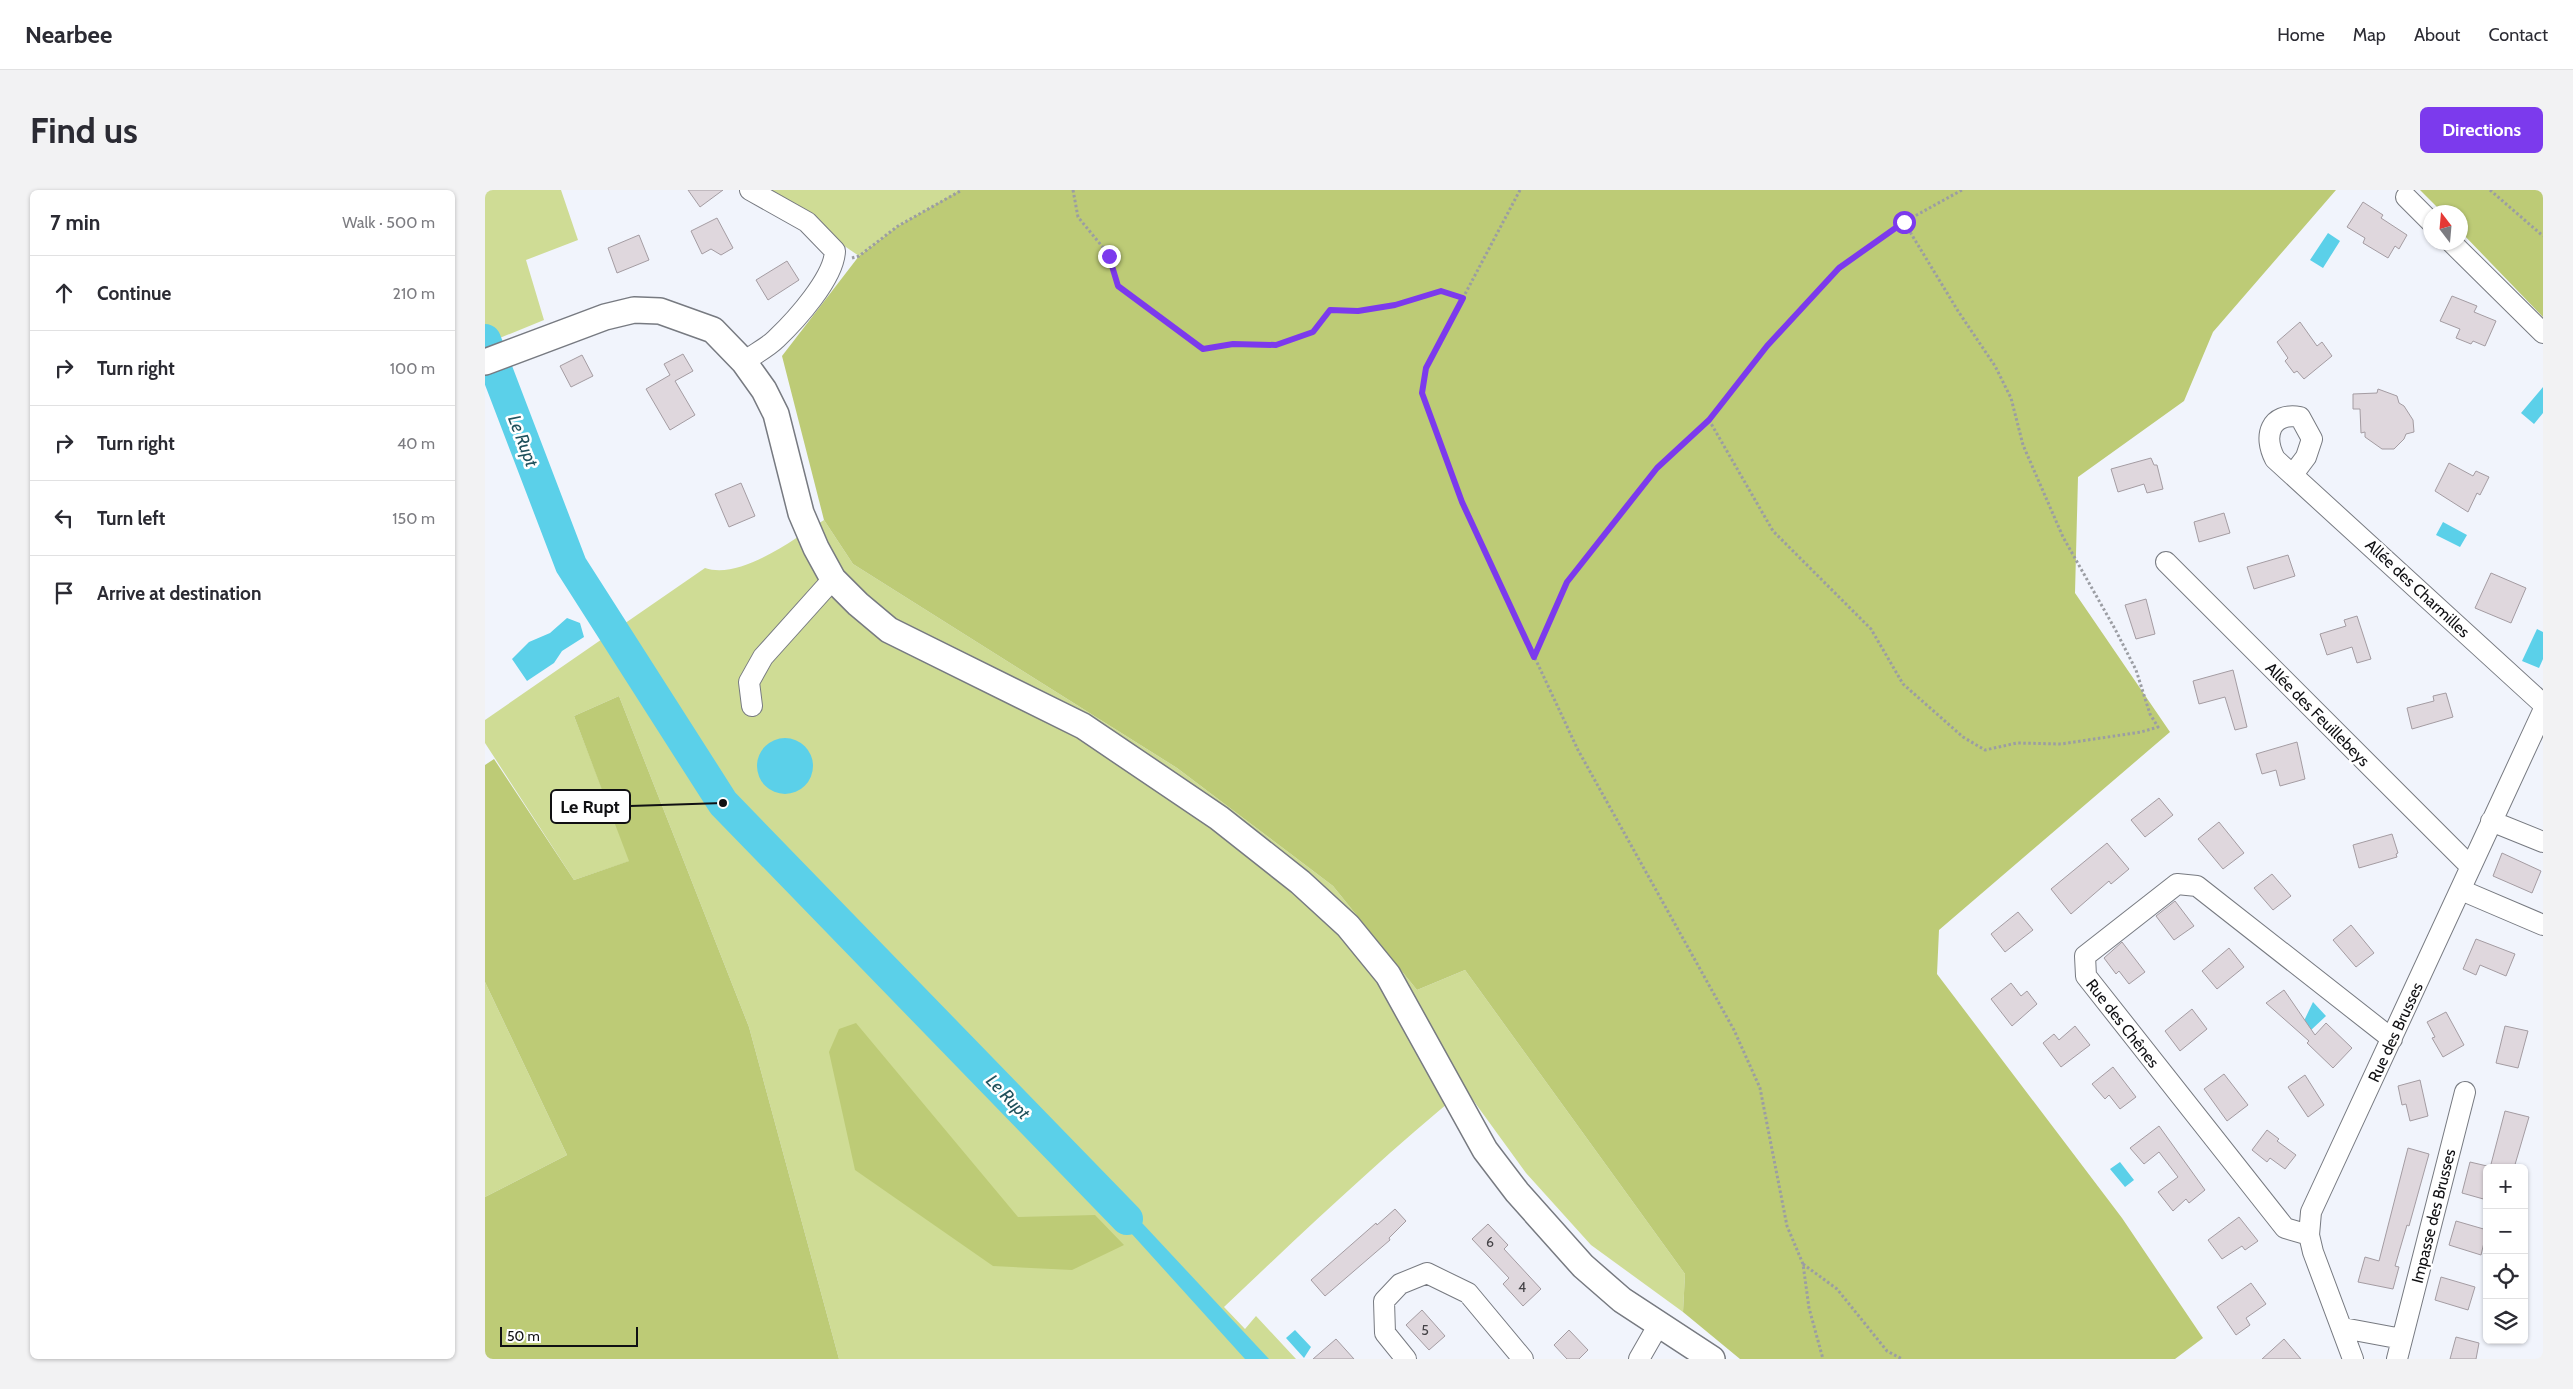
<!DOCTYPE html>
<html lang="en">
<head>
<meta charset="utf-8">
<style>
  body { margin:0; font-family:Cabin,sans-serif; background:#f2f2f3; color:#2b2b33 }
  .controls { position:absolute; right:15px; bottom:15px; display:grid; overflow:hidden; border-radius:8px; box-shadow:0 1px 4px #0004 }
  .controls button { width:45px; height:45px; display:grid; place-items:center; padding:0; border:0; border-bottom:1px solid #e1e1e2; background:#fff; color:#2b2b33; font:25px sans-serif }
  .compass { position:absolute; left:1938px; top:15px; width:45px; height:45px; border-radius:50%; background:#fff; box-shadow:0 1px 4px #0004; rotate:344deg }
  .scale { position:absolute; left:15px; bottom:12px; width:138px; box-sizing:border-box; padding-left:5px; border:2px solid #101013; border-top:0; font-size:14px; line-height:18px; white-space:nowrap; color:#101013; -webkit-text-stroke:4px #fff; paint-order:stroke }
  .stop { position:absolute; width:15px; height:15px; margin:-11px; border:4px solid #7c3aed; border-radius:50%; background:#fff }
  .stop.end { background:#7c3aed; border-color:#fff; box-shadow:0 1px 5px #0008 }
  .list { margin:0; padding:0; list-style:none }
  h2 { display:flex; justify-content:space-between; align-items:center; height:65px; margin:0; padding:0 20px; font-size:21px }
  h2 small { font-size:16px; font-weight:400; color:#7c7c81 }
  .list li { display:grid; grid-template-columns:32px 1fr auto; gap:15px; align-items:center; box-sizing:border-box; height:75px; padding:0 20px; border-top:1px solid #e1e1e2 }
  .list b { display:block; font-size:19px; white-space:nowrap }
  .list em { font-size:16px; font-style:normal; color:#7c7c81 }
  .icon { flex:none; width:28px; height:28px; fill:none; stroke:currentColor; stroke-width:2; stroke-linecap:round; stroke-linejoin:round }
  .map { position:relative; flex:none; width:2058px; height:1169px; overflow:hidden; border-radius:8px }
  header { display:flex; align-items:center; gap:30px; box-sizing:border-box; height:70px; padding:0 25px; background:#fff; border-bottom:1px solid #e1e1e2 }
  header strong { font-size:24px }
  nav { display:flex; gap:28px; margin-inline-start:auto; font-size:18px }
  .intro { display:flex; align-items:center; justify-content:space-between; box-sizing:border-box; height:120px; padding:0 30px }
  h1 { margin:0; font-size:35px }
  .button { padding:12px 22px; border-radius:8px; background:#7c3aed; color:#fff; font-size:18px; font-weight:700 }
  main { display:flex; gap:30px; padding:0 30px }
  aside { flex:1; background:#fff; border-radius:8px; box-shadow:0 1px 4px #0004 }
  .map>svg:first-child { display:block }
  .green { fill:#cfdc95 }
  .forest { fill:#bdcb76 }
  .water { fill:#5bd0e9 }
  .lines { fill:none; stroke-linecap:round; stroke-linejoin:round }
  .river { stroke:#5bd0e9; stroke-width:32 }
  .building { fill:#dfd7dd; stroke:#a49ca2 }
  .minor-casing { stroke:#777a81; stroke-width:22 }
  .major-casing { stroke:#777a81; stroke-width:28 }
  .path { stroke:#9b9da3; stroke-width:3; stroke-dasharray:2.5 2.5; stroke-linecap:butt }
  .minor { stroke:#fff; stroke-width:20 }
  .major { stroke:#fff; stroke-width:25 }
  .route { stroke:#7c3aed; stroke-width:6 }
  .labels { text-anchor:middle; stroke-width:5; stroke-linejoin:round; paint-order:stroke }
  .number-label { font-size:14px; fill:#444246 }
  .street-label { font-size:16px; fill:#101013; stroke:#fff }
  .water-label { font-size:18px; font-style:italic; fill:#1f515c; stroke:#fff }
  .leader { fill:none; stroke:#101013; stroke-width:2 }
  .callout-dot { fill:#101013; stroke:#fff; stroke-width:2 }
  .callout { fill:#fff; stroke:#101013; stroke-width:2 }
  .callout-label { font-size:18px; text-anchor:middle; font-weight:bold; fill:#101013 }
</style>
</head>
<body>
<header>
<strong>Nearbee</strong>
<nav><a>Home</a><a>Map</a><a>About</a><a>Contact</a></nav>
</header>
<div class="intro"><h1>Find us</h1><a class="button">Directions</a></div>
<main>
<aside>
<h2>7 min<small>Walk · 500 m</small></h2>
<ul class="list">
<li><svg class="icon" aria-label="ahead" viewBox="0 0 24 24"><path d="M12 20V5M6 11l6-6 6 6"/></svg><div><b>Continue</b></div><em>210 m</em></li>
<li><svg class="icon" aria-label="right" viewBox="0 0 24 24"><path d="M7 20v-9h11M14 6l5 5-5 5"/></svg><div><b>Turn right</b></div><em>100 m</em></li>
<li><svg class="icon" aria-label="right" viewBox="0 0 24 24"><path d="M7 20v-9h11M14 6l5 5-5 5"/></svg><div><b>Turn right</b></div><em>40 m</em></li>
<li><svg class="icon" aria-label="left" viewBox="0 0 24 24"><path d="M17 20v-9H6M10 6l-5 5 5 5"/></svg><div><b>Turn left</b></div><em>150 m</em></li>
<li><svg class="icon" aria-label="arrive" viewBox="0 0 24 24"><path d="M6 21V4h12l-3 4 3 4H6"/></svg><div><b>Arrive at destination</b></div></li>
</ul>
</aside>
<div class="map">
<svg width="2058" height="1169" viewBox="0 0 2058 1169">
  <rect width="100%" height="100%" fill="#f1f4fc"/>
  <!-- green -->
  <path class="green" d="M0 0H76L93 50 41 70 59 130 0 154Z
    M278 0H475L413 36 374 66Z
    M339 330 368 374 692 578 848 696 932 800 980 780 1200 1084 1198 1122 1106 1055 1041 983 980 899C896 968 817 1043 739 1117L760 1139 771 1126 811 1169H354L264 837 134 506 89 526 145 671 89 690 0 553V530L220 378C256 390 309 349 339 330Z
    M0 792 82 965 0 1007Z"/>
  <!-- forest -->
  <path class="forest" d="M475 0H1851L1728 142 1699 211 1593 287 1590 403 1685 542 1454 740 1452 784 1637 1028 1718 1148 1690 1169H1255L1198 1122 1200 1084 980 780 932 800 848 696 692 578 368 374 339 330 297 166 374 66 413 36Z
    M1935 0H2058V127L1976 42V22H1957Z
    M134 506 264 837 354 1169H0V1007L82 965 0 792V575L9 569 89 690 144 671 89 526Z
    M371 833 533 1027 610 1025 639 1055 587 1080 508 1076 370 980 344 862 354 839Z"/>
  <!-- water -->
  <path class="water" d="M1843 43 1855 51 1838 78 1825 70Z
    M2058 197V223L2049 234 2036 223Z
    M1958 332 1982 345 1975 357 1951 345Z
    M82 428 95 433 99 447 77 461 69 473 42 491 27 469 44 452 65 443Z
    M2052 439 2058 442V469L2054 478 2037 471Z
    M272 576a28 28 0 1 1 56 0a28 28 0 1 1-56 0Z
    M1828 812 1841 826 1825 841 1818 833Z
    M1635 972 1649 990 1640 997 1625 979Z
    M612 997 658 1034 784 1169H760L646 1043Z
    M810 1140 826 1157 819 1168 801 1148Z"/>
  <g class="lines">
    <!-- river -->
    <path class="river" d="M0 150 86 375 238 613 642 1029"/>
  </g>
  <!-- building -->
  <path class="building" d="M203 0H238L215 17Z
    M1878 12 1898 25 1896 28 1922 45 1914 59 1910 56 1903 68 1878 53 1880 48 1862 37Z
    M232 28 248 58 236 65 226 59 217 64 206 41Z
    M154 45 164 70 132 83 123 58Z
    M302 71 314 90 283 110 271 90Z
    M1967 106 1992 116 1989 122 2011 131 2000 156 1988 151 1986 154 1971 148 1975 139 1955 131Z
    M1815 132 1832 156 1837 152 1847 166 1819 189 1812 181 1809 183 1800 171 1803 168 1792 152Z
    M198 164 208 181 190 191 210 225 185 240 161 199 185 185 179 174Z
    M97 165 108 186 86 197 75 176Z
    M1893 199 1912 206 1914 213 1919 216 1928 230 1929 242 1921 244 1919 249 1909 259H1897L1880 247V242L1876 243 1875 219H1868V204L1892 203Z
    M1666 268 1669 275H1672L1678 299 1662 303 1659 294 1633 302 1626 279Z
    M1964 273 1988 286 1991 281 2004 287 1995 305 1992 303 1983 322 1950 301Z
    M256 293 270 326 244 337 230 304Z
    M1739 323 1745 343 1714 352 1709 332Z
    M1803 365 1810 386 1769 399 1762 377Z
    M2006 383 2041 398 2026 433 1990 418Z
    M1661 409 1670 444 1651 449 1640 415Z
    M1872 426 1886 469 1872 473 1867 457 1842 465 1835 444 1861 436 1859 430Z
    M1748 480 1762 537 1750 540 1740 507 1714 514 1708 491Z
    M1961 503 1968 527 1927 539 1922 518 1949 511 1948 506Z
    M1812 552 1820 589 1795 596 1791 580 1777 584 1771 564Z
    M1674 608 1688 625 1660 647 1646 630Z
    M1734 632 1759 663 1738 679 1713 649Z
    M1907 644 1913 663 1911 664 1912 667 1874 678 1868 655Z
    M1622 653 1644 679 1626 694 1624 691 1586 724 1566 699Z
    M2017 663 2056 681 2047 703 2008 686Z
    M1787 684 1806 706 1788 720 1769 698Z
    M1690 711 1709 736 1689 750 1671 726Z
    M1533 722 1548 740 1520 762 1506 744Z
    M1866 735 1889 763 1871 777 1848 750Z
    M1991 749 2030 764 2021 786 1995 775 1991 785 1978 779Z
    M1637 752 1660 782 1644 794 1634 781 1631 784 1619 768Z
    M1744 758 1759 777 1732 799 1717 781Z
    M1526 793 1536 806 1542 801 1552 814 1527 836 1506 809Z
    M1799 800 1830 845 1841 833 1867 858 1848 878 1822 853 1824 851 1781 813Z
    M1707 819 1722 839 1695 861 1680 841Z
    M1961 822 1979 855 1958 867 1947 848 1950 847 1942 832Z
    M1590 836 1605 855 1576 877 1558 853 1569 844 1574 850Z
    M2020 836 2043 841 2033 878 2011 873Z
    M1628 877 1651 907 1635 919 1624 905 1620 909 1607 894Z
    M1739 884 1763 915 1742 931 1719 899Z
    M1820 885 1839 915 1823 927 1803 897Z
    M1935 890 1943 926 1925 931 1921 914 1917 915 1913 896Z
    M2020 921 2044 927 2029 978H2005Z
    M1674 936 1720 1000 1704 1013 1701 1009 1688 1021 1673 1002 1693 987 1674 962 1659 974 1645 958Z
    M1782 940 1794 949 1792 951 1811 965 1800 979 1785 968 1782 972 1767 960Z
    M1923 958 1944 964 1924 1036 1922 1035 1910 1076 1914 1077 1908 1099 1873 1092 1880 1067 1894 1071Z
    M1985 972 2002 976V1010L1977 1003Z
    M910 1019 921 1031 904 1048 905 1050 840 1106 826 1090 891 1033 892 1035Z
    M1754 1027 1773 1051 1760 1060 1757 1056 1737 1069 1723 1050Z
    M1971 1031 2002 1040 1996 1065 1964 1055Z
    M1003 1034 1023 1055 1019 1059 1056 1099 1038 1116 1018 1094 1024 1088 987 1049Z
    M1956 1087 1990 1097 1983 1120 1950 1110Z
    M1766 1093 1781 1114 1761 1128 1765 1135 1751 1145 1732 1117Z
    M937 1120 960 1146 944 1160 921 1135Z
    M1084 1140 1103 1160 1094 1169H1082L1069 1155Z
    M1971 1147 1994 1153 1991 1169H1965Z
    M851 1149 869 1169H828Z
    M1799 1149 1816 1169H1777Z"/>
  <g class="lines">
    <!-- minor casing -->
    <g class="minor-casing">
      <path id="minor" d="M1921 7 1946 32
        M1966 52 2058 143
        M259 172C269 164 282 158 291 149 311 130 349 88 350 61L322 32 265 0
        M1809 283 1821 267 1827 249 1815 227C1785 222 1778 246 1790 269L2058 514
        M1681 372 1985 676
        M267 516 264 492 278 467 348 389
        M2006 631 2058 652
        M1976 700 2058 735
        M1824 1045 1800 1038 1601 786 1600 766 1692 694 1712 696 1907 849
        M1858 1138 1917 1149
        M921 1169 900 1143 899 1111 915 1094 942 1083 983 1103 1038 1169
        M1154 1169 1174 1134
        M1868 1169 1828 1062 1824 1045 1826 1022 2058 521
        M1912 1169 1980 902"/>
    </g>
    <!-- major casing -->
    <g class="major-casing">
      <path id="major" d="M0 172 120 127 149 120 175 121 228 140 259 172 279 200 291 224 316 323 331 358 348 389 373 414 404 440 598 536 734 628 815 692 863 736 903 785 1000 960 1032 1002 1098 1076 1137 1110 1227 1169"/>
    </g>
    <!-- path -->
    <path class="path" d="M588 0 593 27 625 66 633 97 718 159 748 154 791 155 828 142 845 120 873 121 910 115 956 101 978 108
      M1035 0 941 178 937 203 977 312 1093 560 1249 840 1275 898 1302 1036 1318 1074 1324 1118 1338 1169
      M2005 0 2058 46
      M367 68 374 66 413 36 477 0
      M1224 230 1288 341 1386 439 1418 494 1478 547 1500 560 1532 553 1576 554 1656 542 1673 537 1665 524 1651 480 1630 439 1578 347 1538 255 1526 208 1510 176 1473 121 1419 32
      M1050 466 1082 392 1172 278 1224 230 1282 156 1354 78 1419 32 1477 0
      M1318 1074 1352 1099 1402 1161 1417 1169"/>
    <!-- minor -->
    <use href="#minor" class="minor"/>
    <!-- major -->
    <use href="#major" class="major"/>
  </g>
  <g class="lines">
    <!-- route -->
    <path class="route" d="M624 66 633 96 718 159 748 154 791 155 828 142 845 120 873 121 910 115 956 101 978 108 941 178 937 203 977 312 1049 467 1082 392 1172 278 1224 230 1282 156 1354 78 1419 32"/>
  </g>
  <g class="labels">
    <!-- number labels -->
    <g class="number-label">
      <text x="1005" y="1057">6</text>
      <text x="1037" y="1102">4</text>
      <text x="940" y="1145">5</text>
    </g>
    <!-- street labels -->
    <g class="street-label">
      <text transform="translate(1933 398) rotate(43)" y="6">Allée des Charmilles</text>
      <text transform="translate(1833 524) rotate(45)" y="6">Allée des Feuillebeys</text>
      <text transform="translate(1638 833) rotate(52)" y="6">Rue des Chênes</text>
      <text transform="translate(1910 842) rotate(-65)" y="6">Rue des Brusses</text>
      <text transform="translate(1948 1026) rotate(-76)" y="6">Impasse des Brusses</text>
    </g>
    <!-- water labels -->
    <g class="water-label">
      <text transform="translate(38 251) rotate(69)" y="6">Le Rupt</text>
      <text transform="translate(523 907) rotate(46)" y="6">Le Rupt</text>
    </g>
  </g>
  <!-- callouts -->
  <path class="leader" d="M238 613L145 616"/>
  <circle class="callout-dot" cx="238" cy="613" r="5"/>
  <rect class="callout" x="66" y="600" width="79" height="33" rx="5"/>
  <g class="callout-label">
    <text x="105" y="623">Le Rupt</text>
  </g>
</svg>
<div class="controls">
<button>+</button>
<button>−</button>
<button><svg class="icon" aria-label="locate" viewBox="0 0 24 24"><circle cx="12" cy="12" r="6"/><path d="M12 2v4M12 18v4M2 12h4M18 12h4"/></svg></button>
<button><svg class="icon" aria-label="layers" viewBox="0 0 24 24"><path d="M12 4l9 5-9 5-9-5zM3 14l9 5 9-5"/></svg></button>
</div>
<svg class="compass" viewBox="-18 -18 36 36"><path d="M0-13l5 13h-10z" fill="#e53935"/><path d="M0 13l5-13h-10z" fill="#7c7c81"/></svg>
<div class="scale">50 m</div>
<div class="stop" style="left:1419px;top:32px"></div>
<div class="stop end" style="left:624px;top:66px"></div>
</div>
</main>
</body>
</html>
